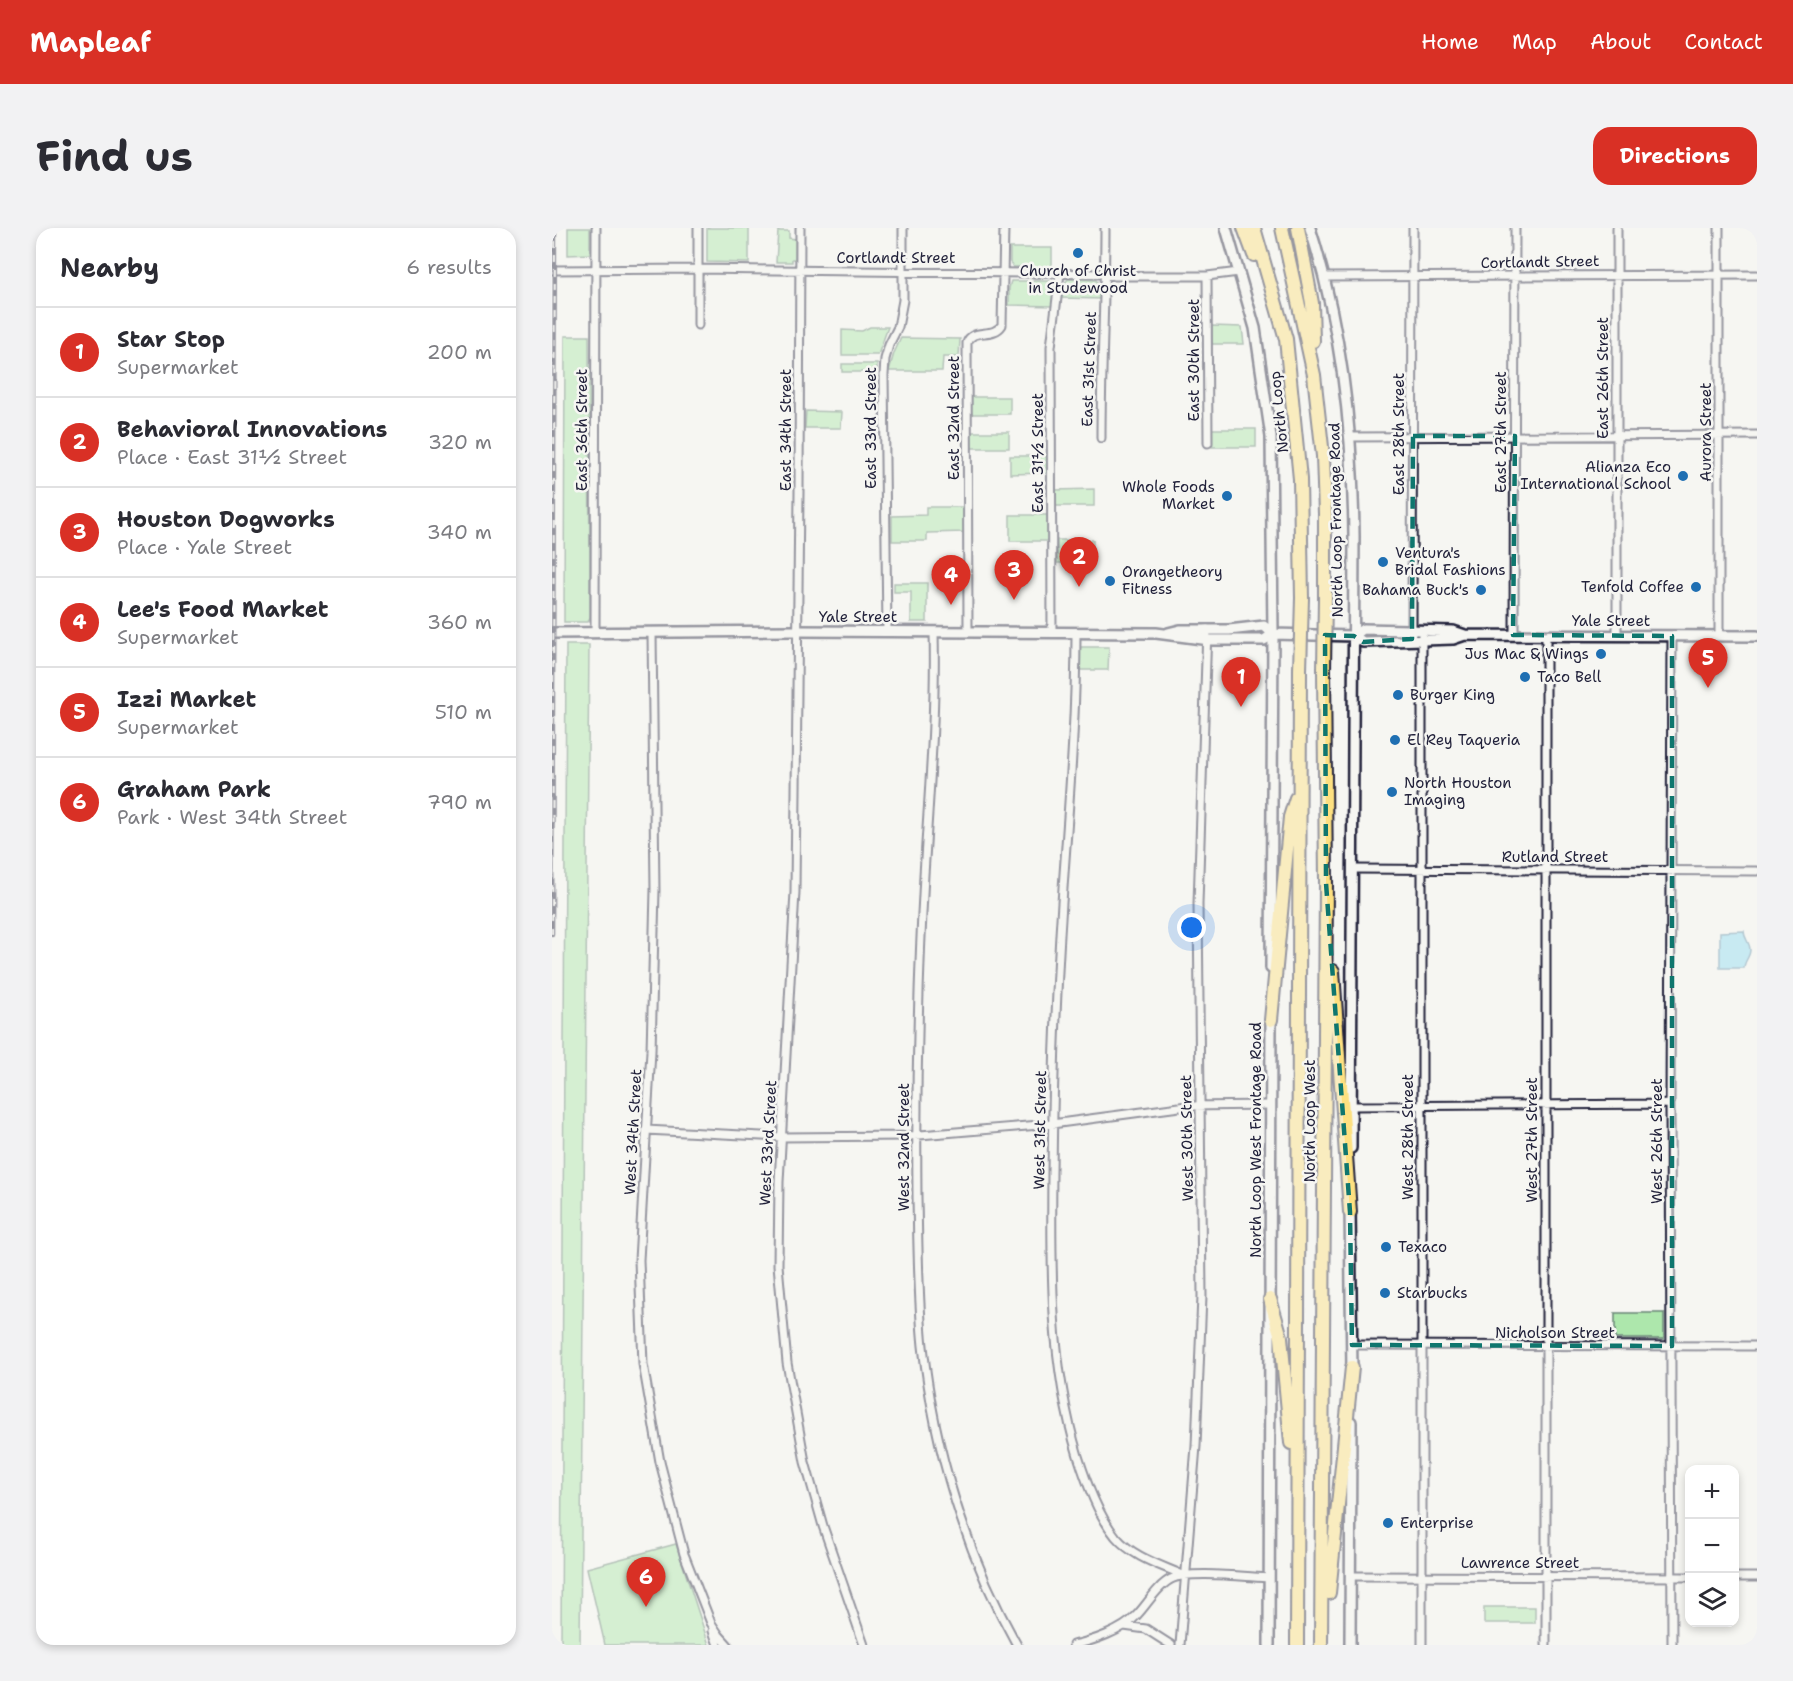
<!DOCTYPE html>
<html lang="en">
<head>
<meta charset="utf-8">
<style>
  body { margin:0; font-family:"Shantell Sans",sans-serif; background:#f2f2f3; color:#2b2b33 }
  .controls { position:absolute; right:18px; bottom:18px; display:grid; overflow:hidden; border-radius:12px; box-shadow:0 3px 9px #0003 }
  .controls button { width:54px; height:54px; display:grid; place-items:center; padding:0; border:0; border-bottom:2px solid #e1e1e2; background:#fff; color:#2b2b33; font:30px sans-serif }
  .you { position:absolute; left:640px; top:700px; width:21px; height:21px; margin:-15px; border:4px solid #fff; border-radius:50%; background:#1a73e8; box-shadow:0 0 0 9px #1a73e833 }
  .badge { display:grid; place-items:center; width:39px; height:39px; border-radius:50%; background:#d93025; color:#fff; font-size:20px; font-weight:700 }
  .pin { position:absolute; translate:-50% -50px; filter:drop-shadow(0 2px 3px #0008) }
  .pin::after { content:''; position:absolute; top:32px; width:21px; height:18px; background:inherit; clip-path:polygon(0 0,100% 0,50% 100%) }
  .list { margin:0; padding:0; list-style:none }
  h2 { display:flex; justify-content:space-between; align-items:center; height:78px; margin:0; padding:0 24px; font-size:26px }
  h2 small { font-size:20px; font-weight:400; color:#7c7c81 }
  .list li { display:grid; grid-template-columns:39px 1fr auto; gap:18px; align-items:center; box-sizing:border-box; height:90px; padding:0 24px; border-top:2px solid #e1e1e2 }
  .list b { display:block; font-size:22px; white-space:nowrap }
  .list p { margin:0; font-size:20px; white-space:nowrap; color:#7c7c81 }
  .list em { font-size:20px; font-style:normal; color:#7c7c81 }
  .icon { flex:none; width:33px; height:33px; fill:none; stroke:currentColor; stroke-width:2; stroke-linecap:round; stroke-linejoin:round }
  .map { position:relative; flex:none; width:1205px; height:1417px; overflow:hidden; border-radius:18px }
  header { display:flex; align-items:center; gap:36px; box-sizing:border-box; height:84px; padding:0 30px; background:#d93025; color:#fff }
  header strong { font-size:28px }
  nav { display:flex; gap:33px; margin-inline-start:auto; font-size:21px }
  .intro { display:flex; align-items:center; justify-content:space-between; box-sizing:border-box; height:144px; padding:0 36px }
  h1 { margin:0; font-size:42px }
  .button { padding:15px 27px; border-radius:18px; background:#d93025; color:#fff; font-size:21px; font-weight:700 }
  main { display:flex; gap:36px; padding:0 36px }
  aside { flex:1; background:#fff; border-radius:18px; box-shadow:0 3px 9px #0003 }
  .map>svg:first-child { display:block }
  .green { fill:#ade7ac; stroke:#688474; stroke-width:1.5 }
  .water { fill:#91dbf2; stroke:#6591a9; stroke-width:1.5 }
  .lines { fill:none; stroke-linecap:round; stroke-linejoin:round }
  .street-casing { stroke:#22223b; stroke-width:11 }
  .secondary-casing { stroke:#22223b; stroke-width:14 }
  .highway-casing { stroke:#22223b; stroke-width:16 }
  .street { stroke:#f6f6f2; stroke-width:7 }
  .secondary { stroke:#f6f6f2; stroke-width:9 }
  .highway { stroke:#fde080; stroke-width:12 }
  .rail-casing { stroke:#22223b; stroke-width:4.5 }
  .rail { stroke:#f6f6f2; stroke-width:2; stroke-dasharray:7; stroke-linecap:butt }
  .highway-bridge-casing { stroke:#22223b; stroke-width:16; stroke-linecap:butt }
  .highway-bridge { stroke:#fde080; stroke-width:12 }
  .marked { fill:none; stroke:#0f766e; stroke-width:4.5; stroke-dasharray:12 8; stroke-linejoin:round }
  .poi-dot { fill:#1f6fb2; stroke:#f6f6f2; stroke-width:2 }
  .labels { text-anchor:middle; stroke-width:5; stroke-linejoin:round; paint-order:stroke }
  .street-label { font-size:15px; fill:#22223b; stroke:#f6f6f2 }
  .poi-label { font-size:15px; fill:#22223b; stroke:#f6f6f2; text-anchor:start }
</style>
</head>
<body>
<header>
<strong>Mapleaf</strong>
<nav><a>Home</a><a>Map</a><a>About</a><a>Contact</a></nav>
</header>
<div class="intro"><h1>Find us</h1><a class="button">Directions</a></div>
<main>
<aside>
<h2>Nearby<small>6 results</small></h2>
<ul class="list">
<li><span class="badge">1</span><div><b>Star Stop</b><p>Supermarket</p></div><em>200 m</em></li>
<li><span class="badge">2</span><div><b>Behavioral Innovations</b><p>Place · East 31½ Street</p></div><em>320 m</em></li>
<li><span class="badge">3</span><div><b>Houston Dogworks</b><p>Place · Yale Street</p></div><em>340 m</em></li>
<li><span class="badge">4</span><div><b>Lee's Food Market</b><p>Supermarket</p></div><em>360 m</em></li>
<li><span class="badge">5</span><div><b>Izzi Market</b><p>Supermarket</p></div><em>510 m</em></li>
<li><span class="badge">6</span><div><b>Graham Park</b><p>Park · West 34th Street</p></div><em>790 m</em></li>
</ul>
</aside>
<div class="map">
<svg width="1205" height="1417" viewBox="0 0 1205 1417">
  <rect width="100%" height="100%" fill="#f6f6f2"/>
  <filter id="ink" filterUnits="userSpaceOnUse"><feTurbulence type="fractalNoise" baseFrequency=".0167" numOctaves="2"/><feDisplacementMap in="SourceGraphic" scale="12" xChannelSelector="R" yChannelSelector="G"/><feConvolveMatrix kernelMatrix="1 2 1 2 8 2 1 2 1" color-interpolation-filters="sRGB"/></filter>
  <g filter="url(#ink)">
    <!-- green -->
    <path class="green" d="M16 0H38V26L16 27Z
      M155 0H197V35L155 34Z
      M226 3H237V10L243 11V31H240V34H224Z
      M458 20H500V39H461L458 34Z
      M516 51 544 52 547 56 550 71 509 70 511 57Z
      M459 53H501V78L457 77V60Z
      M660 98 690 99 692 116H660Z
      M318 99H336L326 127H290V102L310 103Z
      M13 108H37L38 389 36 394H12Z
      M349 110 408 111 407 129H391L390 143H337L342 125Z
      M290 136H325V144H290Z
      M418 169H458V186H419Z
      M254 183 290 184 289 200H253Z
      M660 201H704V219H660Z
      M419 204H457V220H419Z
      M458 228H496V245L458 246Z
      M542 261V278H503V262Z
      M374 279H413V304L375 305V313H340V288L374 287Z
      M458 287H496V313H458Z
      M505 312H541V335H505Z
      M342 355H375V394H359V364H342Z
      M14 417H37L28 1417H9Z
      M528 419H557L556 442H527Z
      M1063 1085H1112V1111H1063Z
      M124 1316 157 1417H53L35 1340Z
      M932 1379H983V1395H932Z"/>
    <!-- water -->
    <path class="water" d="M1192 703C1192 711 1198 714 1198 722 1198 729 1192 733 1192 740H1168V704Z"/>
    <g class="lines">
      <!-- street casing -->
      <g class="street-casing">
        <path id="street" d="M248 0 247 264 243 664 227 954 226 1037 235 1135 253 1234 271 1298 312 1417
          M1065 0V408
          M1167 0V408
          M0 42 146 41 553 46 563 48H655L687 44
          M655 48 656 215
          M772 49 1205 47
          M146 97V0
          M799 209 1205 207
          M549 210C549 140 553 70 553 0
          M335 404 332 147 333 131 337 117 346 99 351 72V0
          M382 404C384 485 377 566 372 647 366 754 364 861 365 968 366 1018 366 1068 371 1118 382 1221 414 1326 465 1417
          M416 404 415 115C420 99 441 111 450 97L452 0
          M43 405 44 0
          M100 405 103 662 99 823 87 1032 91 1136 108 1234 132 1326 159 1395 167 1407 176 1417
          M500 405 499 119 508 45
          M524 405C524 495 516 585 510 675 504 765 501 855 500 945 499 1041 498 1136 526 1228 535 1256 546 1287 564 1309 582 1330 609 1337 633 1348
          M860 406 861 0
          M962 407 963 0
          M1120 408 1118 876 1120 1417
          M800 641 1205 643
          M799 878 1118 876
          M94 902 229 909 356 908 500 896 635 878 719 877
          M800 1117 1205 1118
          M799 1348 1138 1349
          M1182 1349H1205
          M572 1398 594 1401 619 1417
          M161 1403 166 1417
          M521 1417C541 1413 570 1403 584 1388 595 1377 605 1358 619 1351 637 1342 694 1349 717 1350
          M628 1417 644 1218 650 1068 646 676 655 401
          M870 1417V407
          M994 1417V407"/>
      </g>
      <!-- secondary casing -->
      <g class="secondary-casing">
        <path id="secondary" d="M674 0 703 100 719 209 721 406 719 740
          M758 0C790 100 801 203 802 308L799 920
          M0 405 245 403 604 405 658 412H712L721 406 802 408 811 414 901 411 913 407 1205 408
          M616 405 628 402H677L712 398 721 406
          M802 408 811 401 901 403 913 407
          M798 978 800 1145
          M717 1417 719 786
          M798 1417 799 1194"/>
      </g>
      <!-- highway casing -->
      <g class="highway-casing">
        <path id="highway" d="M692 0 702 27
          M702 0 734 111 748 251 750 370
          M730 0 762 147 771 228 773 286V369
          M746 0 760 75 761 113
          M781 743 798 984
          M719 792 738 589 744 570
          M718 1071 729 1109 739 1215
          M777 1365 800 1139
          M745 1417 748 442
          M769 1417 774 655 772 442"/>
      </g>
      <!-- street -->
      <use href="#street" class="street"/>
      <!-- secondary -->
      <use href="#secondary" class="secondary"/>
      <!-- highway -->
      <use href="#highway" class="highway"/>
      <!-- rail casing -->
      <g class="rail-casing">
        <path id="rail" d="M0 706 3 0"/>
      </g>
      <!-- rail -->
      <use href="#rail" class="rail"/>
      <!-- highway-bridge casing -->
      <g class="highway-bridge-casing">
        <path id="highway-bridge" d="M748 442 750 370
          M772 442 773 369"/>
      </g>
      <!-- highway-bridge -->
      <use href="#highway-bridge" class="highway-bridge"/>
    </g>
  </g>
  <!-- marked area -->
  <path d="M0 0H1205V1417H0ZM861 208H963L961 407 1120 408V1118L800 1117 798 984 774 655 773 407 802 408 811 414 860 411Z" fill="#f6f6f2" fill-opacity=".55" fill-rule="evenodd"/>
  <path class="marked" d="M861 208H963L961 407 1120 408V1118L800 1117 798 984 774 655 773 407 802 408 811 414 860 411Z"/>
  <!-- markers -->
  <g class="poi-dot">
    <circle cx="526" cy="25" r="6"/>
    <circle cx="1131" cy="248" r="6"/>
    <circle cx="675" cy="268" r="6"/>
    <circle cx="831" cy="334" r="6"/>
    <circle cx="558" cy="353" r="6"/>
    <circle cx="1144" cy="359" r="6"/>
    <circle cx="929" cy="362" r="6"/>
    <circle cx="1049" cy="426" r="6"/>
    <circle cx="973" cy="449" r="6"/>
    <circle cx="846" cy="467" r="6"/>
    <circle cx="843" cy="512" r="6"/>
    <circle cx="840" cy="564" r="6"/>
    <circle cx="834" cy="1019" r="6"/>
    <circle cx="833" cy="1065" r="6"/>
    <circle cx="836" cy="1295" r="6"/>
  </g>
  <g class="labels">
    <!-- street labels -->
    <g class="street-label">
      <text x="344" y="35">Cortlandt Street</text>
      <text transform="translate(988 34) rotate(-1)" y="5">Cortlandt Street</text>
      <text transform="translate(642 132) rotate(-90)" y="5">East 30th Street</text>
      <text transform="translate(537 141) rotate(-88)" y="5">East 31st Street</text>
      <text transform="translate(1051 150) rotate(-90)" y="5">East 26th Street</text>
      <text transform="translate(727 184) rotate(-96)" y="5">North Loop</text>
      <text transform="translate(402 190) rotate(-90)" y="5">East 32nd Street</text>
      <text transform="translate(319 200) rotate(-90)" y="5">East 33rd Street</text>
      <text transform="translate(30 202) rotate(-90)" y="5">East 36th Street</text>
      <text transform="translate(234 202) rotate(-90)" y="5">East 34th Street</text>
      <text transform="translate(949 204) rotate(-90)" y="5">East 27th Street</text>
      <text transform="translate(1154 204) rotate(-90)" y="5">Aurora Street</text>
      <text transform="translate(847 206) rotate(-90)" y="5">East 28th Street</text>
      <text transform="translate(486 225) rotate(-90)" y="5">East 31½ Street</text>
      <text transform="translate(784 292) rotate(-91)" y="5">North Loop Frontage Road</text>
      <text x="306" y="394">Yale Street</text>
      <text x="1059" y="398">Yale Street</text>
      <text x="1003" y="634">Rutland Street</text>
      <text transform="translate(758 893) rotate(-90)" y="5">North Loop West</text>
      <text transform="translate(488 902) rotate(-89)" y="5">West 31st Street</text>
      <text transform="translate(81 904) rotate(-87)" y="5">West 34th Street</text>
      <text transform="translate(856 909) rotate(-90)" y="5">West 28th Street</text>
      <text transform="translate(635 910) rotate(-91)" y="5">West 30th Street</text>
      <text transform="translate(704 912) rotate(-90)" y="5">North Loop West Frontage Road</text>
      <text transform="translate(980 912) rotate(-90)" y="5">West 27th Street</text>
      <text transform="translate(1105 913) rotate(-90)" y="5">West 26th Street</text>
      <text transform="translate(216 915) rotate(-87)" y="5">West 33rd Street</text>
      <text transform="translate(352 919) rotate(-90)" y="5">West 32nd Street</text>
      <text x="1003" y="1110">Nicholson Street</text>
      <text x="968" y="1340">Lawrence Street</text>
    </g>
    <!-- poi labels -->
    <g class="poi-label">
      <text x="526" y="48" text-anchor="middle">Church of Christ<tspan x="526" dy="17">in Studewood</tspan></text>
      <text x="1119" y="244" text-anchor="end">Alianza Eco<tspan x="1119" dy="17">International School</tspan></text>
      <text x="663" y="264" text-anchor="end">Whole Foods<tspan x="663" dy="17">Market</tspan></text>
      <text x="843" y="330">Ventura's<tspan x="843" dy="17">Bridal Fashions</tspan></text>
      <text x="570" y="349">Orangetheory<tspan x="570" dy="17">Fitness</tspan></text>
      <text x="1132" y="364" text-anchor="end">Tenfold Coffee</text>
      <text x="917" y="367" text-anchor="end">Bahama Buck's</text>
      <text x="1037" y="431" text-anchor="end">Jus Mac &amp; Wings</text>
      <text x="985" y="454">Taco Bell</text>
      <text x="858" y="472">Burger King</text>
      <text x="855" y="517">El Rey Taqueria</text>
      <text x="852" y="560">North Houston<tspan x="852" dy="17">Imaging</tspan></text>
      <text x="846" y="1024">Texaco</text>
      <text x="845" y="1070">Starbucks</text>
      <text x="848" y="1300">Enterprise</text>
    </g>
  </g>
</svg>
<div class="controls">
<button>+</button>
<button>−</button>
<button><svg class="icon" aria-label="layers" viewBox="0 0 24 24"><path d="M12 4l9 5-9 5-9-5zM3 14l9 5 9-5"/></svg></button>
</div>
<div class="you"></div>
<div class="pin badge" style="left:689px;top:479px">1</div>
<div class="pin badge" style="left:527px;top:359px">2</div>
<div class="pin badge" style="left:462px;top:372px">3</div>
<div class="pin badge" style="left:399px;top:377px">4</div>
<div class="pin badge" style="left:1156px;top:460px">5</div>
<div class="pin badge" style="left:94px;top:1379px">6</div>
</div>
</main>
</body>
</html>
